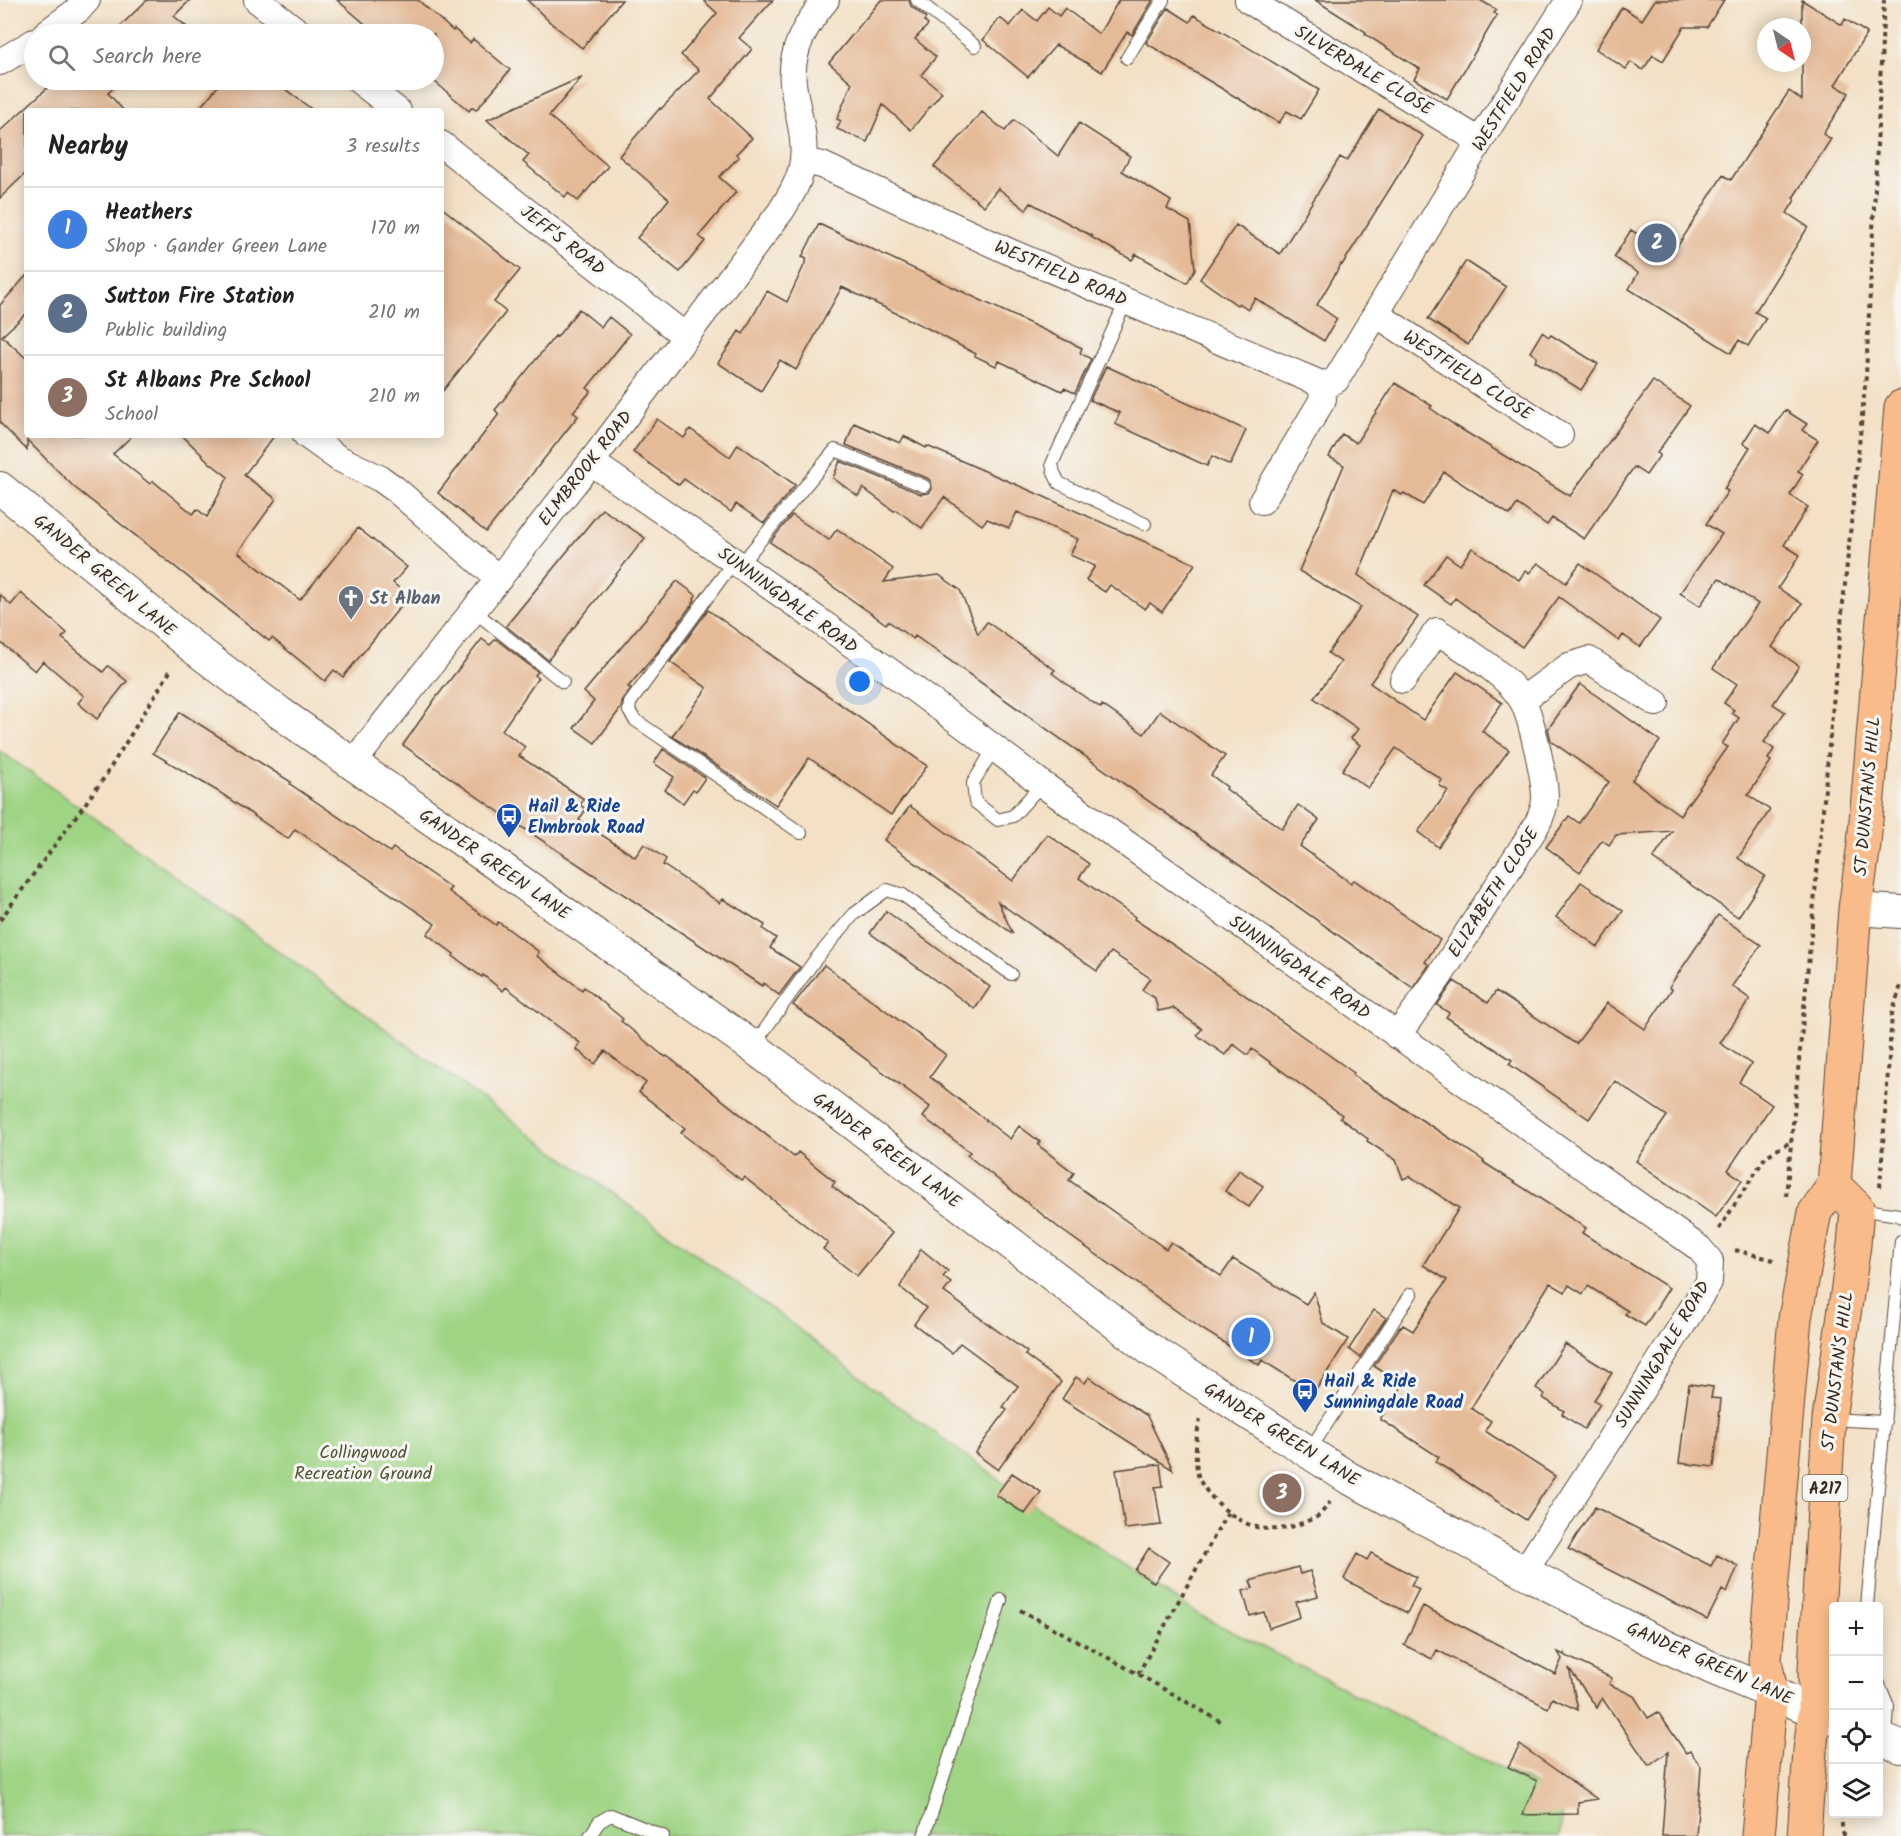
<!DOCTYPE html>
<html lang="en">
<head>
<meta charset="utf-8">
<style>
  body { margin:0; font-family:Kalam,sans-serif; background:#f6f6f6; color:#222 }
  .controls { position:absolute; right:18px; bottom:18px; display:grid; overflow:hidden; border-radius:6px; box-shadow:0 3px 15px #0003 }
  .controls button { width:54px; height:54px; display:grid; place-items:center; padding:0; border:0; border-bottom:2px solid #e0e0e0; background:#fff; color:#222; font:30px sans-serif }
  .compass { position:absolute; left:1757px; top:18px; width:54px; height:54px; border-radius:50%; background:#fff; box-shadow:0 3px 15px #0003; rotate:145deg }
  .you { position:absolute; left:860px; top:682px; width:21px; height:21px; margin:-15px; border:4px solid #fff; border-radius:50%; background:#1a73e8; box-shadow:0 0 0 9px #1a73e833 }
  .badge { display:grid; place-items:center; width:39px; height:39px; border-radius:50%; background:#c8321e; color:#fff; font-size:20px; font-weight:700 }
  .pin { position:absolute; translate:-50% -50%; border:3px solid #fff; box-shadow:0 2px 6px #0006 }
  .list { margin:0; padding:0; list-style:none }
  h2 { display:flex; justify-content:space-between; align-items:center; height:78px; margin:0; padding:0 24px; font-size:26px }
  h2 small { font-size:20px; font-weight:400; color:#767676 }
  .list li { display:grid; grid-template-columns:39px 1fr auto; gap:18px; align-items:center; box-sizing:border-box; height:84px; padding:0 24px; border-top:2px solid #e0e0e0 }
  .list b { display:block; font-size:22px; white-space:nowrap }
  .list p { margin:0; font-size:20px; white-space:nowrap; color:#767676 }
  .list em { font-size:20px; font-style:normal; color:#767676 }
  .icon { flex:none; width:33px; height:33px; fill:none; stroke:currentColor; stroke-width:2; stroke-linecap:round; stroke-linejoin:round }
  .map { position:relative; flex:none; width:1901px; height:1836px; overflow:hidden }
  .search { position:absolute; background:#fff; box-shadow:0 3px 15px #0003; left:24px; top:24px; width:420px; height:66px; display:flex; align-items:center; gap:15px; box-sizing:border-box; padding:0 21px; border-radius:33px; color:#767676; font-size:22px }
  .panel { position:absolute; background:#fff; box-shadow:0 3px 15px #0003; left:24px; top:108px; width:420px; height:330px; border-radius:6px }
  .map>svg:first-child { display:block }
  .green { fill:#9fd485; stroke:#6d7f52; stroke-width:1.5 }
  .building { fill:#e5ba97 }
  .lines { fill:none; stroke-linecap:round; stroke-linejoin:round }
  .service-casing { stroke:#574537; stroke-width:14 }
  .minor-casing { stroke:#574537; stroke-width:28 }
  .tertiary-casing { stroke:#574537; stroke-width:34 }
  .trunk-casing { stroke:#574537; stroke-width:35 }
  .path { stroke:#574537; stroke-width:4; stroke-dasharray:4.5 4.5; stroke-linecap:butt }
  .service { stroke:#fff; stroke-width:12 }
  .minor { stroke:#fff; stroke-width:26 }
  .tertiary { stroke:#fff; stroke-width:32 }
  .trunk { stroke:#fabb8b; stroke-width:33 }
  .labels { text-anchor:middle; stroke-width:6; stroke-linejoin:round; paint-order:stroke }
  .shield { fill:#f6f6f2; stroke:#73675e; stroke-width:1.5 }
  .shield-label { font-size:16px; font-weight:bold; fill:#3b2a1e }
  .street-label { font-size:18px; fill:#3b2a1e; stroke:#f6f6f2 }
  .worship-label { font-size:18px; font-weight:bold; fill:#5b616d; stroke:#f6f6f2; text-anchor:start }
  .transit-label { font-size:18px; font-weight:bold; fill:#164399; stroke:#f6f6f2; text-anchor:start }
  .park-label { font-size:18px; fill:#545438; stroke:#f6f6f2 }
</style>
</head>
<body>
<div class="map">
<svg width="1901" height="1836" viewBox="0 0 1901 1836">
  <rect width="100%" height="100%" fill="#f6f6f2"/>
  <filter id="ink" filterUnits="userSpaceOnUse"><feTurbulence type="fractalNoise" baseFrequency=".0167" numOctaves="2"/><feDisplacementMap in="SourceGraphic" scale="12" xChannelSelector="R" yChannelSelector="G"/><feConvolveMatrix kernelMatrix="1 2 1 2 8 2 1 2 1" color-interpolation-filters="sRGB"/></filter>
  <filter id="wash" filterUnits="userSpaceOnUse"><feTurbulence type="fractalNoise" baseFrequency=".008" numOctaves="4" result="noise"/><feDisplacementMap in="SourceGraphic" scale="24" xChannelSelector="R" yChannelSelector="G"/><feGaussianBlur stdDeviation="1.35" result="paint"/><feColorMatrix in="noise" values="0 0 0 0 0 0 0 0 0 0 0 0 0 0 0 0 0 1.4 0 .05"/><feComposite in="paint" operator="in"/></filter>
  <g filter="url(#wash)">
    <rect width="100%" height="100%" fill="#f3e0c5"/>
    <!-- green -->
    <path class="green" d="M0 751 106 826 788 1321 890 1400 1028 1501 1201 1616 1564 1800 1560 1836H0Z"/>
    <g id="blocks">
      <!-- building -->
      <path class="building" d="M147 0H190L174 16 195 34H112Z
        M337 0H418L453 31 454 29 470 43 473 39 510 70 476 110 472 107 469 111 434 81V34H377Z
        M527 0H622L582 48 551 23Z
        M703 0H773L739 38 752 49 710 99 752 138 736 154 739 157 719 177 736 192 699 236 705 241 680 272 637 238 669 199 619 156 660 108 661 109 699 70 681 55 717 13Z
        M881 0H909L911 6 926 18 924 21 928 25 915 39 936 57 921 75 942 92 911 130 883 105 867 142 837 129 841 121 837 119 852 83 829 63Z
        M1119 0H1153L1132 35 1127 32 1102 72 1056 45 1028 77 983 40 1000 18 1010 26 1023 10 1037 21 1048 7 1059 16 1065 8 1099 34Z
        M1315 0H1480L1497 10 1494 13 1497 15 1447 99 1414 79 1420 69 1365 34 1366 32Z
        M1655 0H1724L1707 27H1684L1663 61 1653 55 1643 70 1631 62 1626 69 1596 49 1622 7 1642 20Z
        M1802 0 1842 25 1845 19 1867 33 1835 85 1849 93 1823 134 1831 139 1793 198 1795 200 1787 213 1808 227 1755 312 1766 318 1748 346 1739 340 1731 353 1629 289 1638 273 1614 257 1631 230 1672 255 1723 175 1731 180 1789 91 1802 100Z
        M1168 8 1190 22 1194 15 1319 90 1301 119 1287 111 1279 123 1146 43Z
        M582 77 549 116 608 166 578 201 568 193 565 197 523 162 529 155 487 120Z
        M56 80H122L108 93 124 111H27V172L0 198V131Z
        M223 80H273L314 111H197Z
        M1379 109 1423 136 1342 265 1341 264 1317 305 1337 319 1324 341 1255 298 1248 309 1239 303 1237 305 1200 279 1236 225 1280 254 1340 157 1347 161Z
        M982 112 1005 131 1014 120 1058 156 1079 123 1130 156 1122 171 1171 201 1167 209 1190 222 1195 269 1187 283 1136 254 1132 260 1091 237 1092 236 1031 203 1026 210 998 188 984 206 934 167Z
        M441 207 520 270 494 302 506 312 441 393Z
        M819 224 1082 348 1080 353 1091 359 1075 393 1064 388 1062 391 999 361 996 366 975 356 976 354 929 329 842 287 796 370 780 360 761 391 718 363 739 331 743 334 767 291 787 302 807 259 802 257Z
        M1466 261 1506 287 1468 345 1428 319Z
        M27 275V313L2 336 27 359V435H133L113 454 150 484 153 481 193 514 197 509 207 517 228 477 210 463 182 435H275L244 475 276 499 238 552 300 600 358 528 407 567 393 583 409 596 343 677 334 670 325 681 272 638 269 641 74 487 27 440V450L0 423V305Z
        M579 309 601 327 609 317 630 334 587 388 591 391 573 412 578 416 486 532 438 493 499 414 495 410 555 336 557 337Z
        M1542 332 1549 337 1551 335 1598 364 1581 390 1535 361 1537 357 1530 352Z
        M1106 366 1246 430 1230 465 1212 456 1207 466 1115 424 1120 413 1090 400Z
        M1653 381 1690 406 1657 453 1660 455 1646 475 1634 467 1584 539 1552 518 1547 525 1517 504 1510 515 1444 472 1423 505 1404 493 1402 495 1393 490 1358 575 1418 617 1370 683 1423 720 1457 672 1502 703 1482 731 1509 750 1438 847 1418 832 1448 791 1439 785 1442 780 1396 748 1368 788 1342 770 1360 745 1351 738 1358 729 1314 698 1341 662 1328 653 1361 607 1299 571 1344 465 1329 457 1342 434 1356 443 1395 383 1432 406 1430 408 1456 426 1570 496Z
        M1785 410 1807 424 1802 430 1818 440 1798 471 1803 474 1790 495 1808 507 1784 545 1800 555 1778 588 1802 604 1772 647 1799 666 1773 704 1785 712 1764 742 1774 749 1768 759 1771 761 1748 795 1770 810 1738 858 1765 876 1738 917 1653 859 1672 831 1616 835 1609 845 1602 840 1580 872 1546 847 1569 816 1579 823 1609 782 1551 741 1548 729 1580 684 1660 741 1632 780 1680 815 1728 747 1722 744 1739 718 1732 713 1734 710 1724 703 1737 684 1713 668 1758 604 1719 578 1700 606 1680 593 1722 534 1706 524 1728 491 1724 489 1750 447 1743 443 1755 424 1770 433Z
        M657 419 684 438 690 429 730 457 738 444 795 485 764 523 736 504 731 512 684 479 679 485 633 452Z
        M854 423 900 443 904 436 926 448 927 446 1031 491 1195 564 1162 612 1150 603 1145 609 1110 585 1105 592 1086 580 1095 566 1070 555 1078 539 1017 512 1009 528 987 519 982 525 944 497 922 528 896 510 894 511 863 488 858 496 833 478 840 461 921 494 929 493 932 489 931 481 927 478 846 445Z
        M602 509 645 538 548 660 506 626Z
        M792 515 829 540 837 529 893 569 884 582 939 575 960 590 978 634 987 622 1055 670 1052 673 1076 691 1101 708 1102 705 1144 734 1160 711 1225 756 1211 775 1227 787 1226 789 1282 829 1298 805 1319 820 1300 846 1351 883 1354 880 1440 940 1425 962 1429 965 1413 988 915 636 913 639 888 621 886 624 770 542Z
        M1472 548 1519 580 1526 570 1529 573 1538 563 1566 583 1580 563 1660 620 1640 647 1623 635 1619 641 1559 597 1522 647 1455 598 1451 604 1424 585 1446 555 1460 565Z
        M677 581 696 595 694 599 695 600 657 653 628 687 631 688 623 699 621 708 595 743 574 728 594 701 584 692Z
        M21 593 67 633 62 638 103 672 108 666 127 681 97 719 78 703 84 696 43 661 35 671 0 642V595L11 605Z
        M708 610 927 766 891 815 809 758 776 805 672 736 707 688 670 662Z
        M482 639 490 645 496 639 538 672 535 675 538 678 502 730 525 747 519 756 584 799 580 805 586 809 579 820 635 857 644 844 666 859 663 865 720 903 723 899 765 925 763 929 776 938 770 948 800 967 779 995 763 983 762 986 502 814 403 745 435 699Z
        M180 712 291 782 290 784 390 852 393 848 451 888 448 891 496 925 498 922 507 928 539 952 537 956 582 990 584 987 623 1019 621 1021 661 1054 666 1057 667 1056 794 1157 798 1152 835 1182 832 1186 892 1233 857 1276 823 1249 828 1243 744 1177 741 1180 681 1133 685 1128 639 1092 646 1083 605 1051 595 1064 576 1049 580 1043 552 1022 506 987 503 991 483 975 482 977 453 956 454 954 427 934 435 924 295 829 288 839 219 792 153 753Z
        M663 749 705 778 696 791 693 789 683 803 665 790 674 777 654 763Z
        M910 806 1013 881 1047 834 1089 864 1079 878 1135 917 1134 919 1187 954 1329 1055 1354 1073 1352 1075 1448 1137 1484 1161 1483 1162 1586 1228 1582 1233 1669 1288 1645 1326 1625 1314 1628 1311 1588 1286 1583 1294 1569 1285 1565 1292 1550 1283 1471 1408 1491 1421 1485 1431 1555 1476 1526 1520 1436 1462 1439 1457 1380 1419 1403 1385 1374 1366 1400 1327 1401 1328 1403 1325 1413 1331 1447 1280 1423 1265 1459 1208 1410 1176 1403 1179 1396 1160 1367 1141 1368 1139 1340 1118 1342 1115 1252 1049 1248 1055 1233 1044 1225 1055 1197 1035 1202 1029 1173 1008 1158 1011 1155 998 1142 990 1150 978 1111 952 1097 971 998 902 1013 934 884 840Z
        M1581 882 1623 911 1598 947 1556 917Z
        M886 911 990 987 975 1009 870 933Z
        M1718 915 1761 945 1732 986 1750 999 1720 1043 1751 1064 1739 1082 1772 1105 1728 1170 1742 1180 1716 1217 1636 1161 1667 1116 1615 1081 1589 1119 1509 1064 1512 1060 1446 1017 1449 1013 1437 1005 1454 981 1488 1003 1496 991 1576 1044 1607 1003 1645 1029 1672 989 1669 987Z
        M824 965 946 1055 930 1077 1010 1139 1019 1126 1040 1142 1038 1145 1074 1173 1069 1180 1166 1249 1171 1242 1221 1276 1233 1259 1306 1304 1314 1292 1323 1323 1348 1339 1314 1393 1262 1360 1259 1365 1202 1329 1063 1231 967 1155 970 1152 923 1117 930 1107 793 1005Z
        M1239 1170 1263 1186 1249 1207 1225 1191Z
        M921 1249 948 1271 943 1277 951 1283 944 1292 1027 1352 1025 1355 1061 1382 998 1470 975 1453 1007 1410 1003 1407 1018 1386 960 1343 952 1353 914 1324 926 1308 900 1287Z
        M1374 1310 1386 1318 1360 1357 1349 1349Z
        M1565 1344 1612 1373 1594 1400 1600 1404 1584 1429 1562 1414 1564 1411 1543 1398 1545 1394 1536 1388Z
        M1076 1377 1085 1383 1089 1377 1147 1416 1173 1470 1062 1399Z
        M1689 1384 1713 1387 1711 1398 1721 1399 1714 1467 1679 1463Z
        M1160 1464 1163 1486 1155 1487 1161 1525 1125 1529 1116 1470Z
        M1012 1473 1041 1492 1025 1514 996 1495Z
        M1595 1507 1711 1566 1717 1555 1738 1566 1727 1593 1722 1590 1707 1620 1568 1549Z
        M1149 1548 1169 1562 1154 1583 1135 1570Z
        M1371 1553 1416 1577 1411 1585 1419 1589 1407 1613 1344 1579 1357 1554 1367 1560Z
        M1298 1567 1300 1574 1310 1571 1318 1596 1296 1602 1300 1617 1269 1628 1264 1612 1250 1616 1243 1591 1253 1588 1250 1581Z
        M1423 1606 1555 1674 1562 1659 1558 1652 1564 1655 1565 1653 1566 1656 1612 1678 1609 1684 1634 1696 1648 1718 1658 1712 1686 1753 1690 1751 1701 1767 1696 1836H1662L1668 1752 1649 1766 1602 1698 1597 1708 1569 1668 1578 1710 1552 1698 1548 1708 1437 1650 1432 1659 1404 1645Z
        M1520 1745 1546 1763 1597 1799 1578 1802V1814L1522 1815 1537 1781 1508 1767Z"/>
    </g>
  </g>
  <g filter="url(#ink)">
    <use href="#blocks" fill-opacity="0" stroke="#574537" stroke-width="1.5"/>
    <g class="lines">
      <!-- service casing -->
      <g class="service-casing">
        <path id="service" d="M917 0 975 46
          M1127 58 1163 0
          M1126 301 1052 464 1054 473 1059 483 1145 524
          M734 561 630 703 629 711 635 720 801 833
          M740 565 835 450 924 486
          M474 611 563 682
          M994 748 973 783 975 802 998 820 1013 816 1042 784
          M753 1046 815 960 854 914 887 890 903 895 1011 974
          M1858 1209 1899 1215 1901 1217
          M1829 1419 1885 1422
          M1309 1451 1411 1294
          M1867 1606 1901 1241
          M1878 1682 1888 1706 1886 1739
          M590 1836 599 1822 611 1815 663 1836
          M924 1836 1001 1600"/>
      </g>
      <!-- minor casing -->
      <g class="minor-casing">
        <path id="minor" d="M257 0 301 34
          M1248 0 1480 141
          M45 34 79 9 87 0
          M0 62 34 42
          M358 80 398 111
          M441 144 685 336
          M803 161 822 165 1012 253 1321 384
          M1376 314 1560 435
          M306 435 338 458 381 479 395 489 499 579
          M591 462C743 567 895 672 1042 784L1699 1248 1710 1261 1709 1282 1629 1410 1524 1572
          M1262 501 1323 399 1321 384 1329 383 1336 380 1480 141 1569 0
          M1522 700 1569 666 1589 660 1656 703
          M352 764 591 462 781 211C791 195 801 179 803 160 806 134 796 109 793 83 790 50 806 23 826 0
          M1397 1036 1439 977 1535 828C1540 819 1545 808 1545 798 1545 779 1531 715 1522 700 1507 674 1462 648 1437 631L1403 680"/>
      </g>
      <!-- tertiary casing -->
      <g class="tertiary-casing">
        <path id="tertiary" d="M0 488 190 645 280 713 493 862 753 1047 1151 1350 1347 1477 1646 1637 1714 1669 1834 1719
          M1855 909 1901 912
          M1878 1738 1901 1747"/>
      </g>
      <!-- trunk casing -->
      <g class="trunk-casing">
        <path id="trunk" d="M1758 1836 1771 1692 1765 1660 1795 1318 1815 1212 1834 1185 1855 909 1864 844 1901 407
          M1804 1836 1810 1751 1815 1711V1669L1829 1419 1854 1245 1857 1208 1834 1185"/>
      </g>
      <!-- path -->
      <path class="path" d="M0 920 104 778 172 668
        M1880 1187 1892 1014 1901 985
        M1786 1196 1837 663 1866 376 1884 0
        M1719 1229 1766 1156 1792 1141
        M1735 1250 1774 1260
        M1200 1419C1196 1437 1194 1456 1198 1475 1201 1486 1211 1497 1220 1505 1245 1529 1272 1536 1305 1522 1309 1520 1314 1519 1318 1516 1322 1513 1326 1507 1330 1502
        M1020 1610 1138 1674 1223 1723
        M1138 1674 1228 1512
        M1841 1814 1843 1836"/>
      <!-- service -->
      <use href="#service" class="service"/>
      <!-- minor -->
      <use href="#minor" class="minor"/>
      <!-- tertiary -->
      <use href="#tertiary" class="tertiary"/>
      <!-- trunk -->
      <use href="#trunk" class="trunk"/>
    </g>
  </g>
  <!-- icons -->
  <defs>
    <g id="church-pin" transform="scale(1.35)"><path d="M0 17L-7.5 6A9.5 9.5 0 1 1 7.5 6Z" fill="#6b7280" stroke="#f6f6f2"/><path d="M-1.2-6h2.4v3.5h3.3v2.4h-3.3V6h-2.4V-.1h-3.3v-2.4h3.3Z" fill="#fff"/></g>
    <g id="bus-pin" transform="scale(1.35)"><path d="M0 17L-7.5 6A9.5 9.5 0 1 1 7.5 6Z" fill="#1a4fb4" stroke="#f6f6f2"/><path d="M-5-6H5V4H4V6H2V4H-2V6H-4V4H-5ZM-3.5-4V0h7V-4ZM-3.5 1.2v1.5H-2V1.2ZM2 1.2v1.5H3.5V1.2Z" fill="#fff"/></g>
  </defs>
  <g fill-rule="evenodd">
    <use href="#church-pin" x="351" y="598"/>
    <use href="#bus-pin" x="509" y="816"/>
    <use href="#bus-pin" x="1305" y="1391"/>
  </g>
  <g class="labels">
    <!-- shield labels -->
    <rect class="shield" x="1802.5" y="1475" width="45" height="26" rx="4.5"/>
    <g class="shield-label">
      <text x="1825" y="1494">A217</text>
    </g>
    <!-- street labels -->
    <g class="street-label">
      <text transform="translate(1364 70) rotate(31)" y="6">SILVERDALE CLOSE</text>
      <text transform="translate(1514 89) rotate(-58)" y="6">WESTFIELD ROAD</text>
      <text transform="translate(563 240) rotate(38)" y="6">JEFF'S ROAD</text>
      <text transform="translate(1061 273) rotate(23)" y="6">WESTFIELD ROAD</text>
      <text transform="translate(1468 375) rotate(33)" y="6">WESTFIELD CLOSE</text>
      <text transform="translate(585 468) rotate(-52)" y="6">ELMBROOK ROAD</text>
      <text transform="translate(105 575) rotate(40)" y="6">GANDER GREEN LANE</text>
      <text transform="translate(788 600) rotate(36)" y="6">SUNNINGDALE ROAD</text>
      <text transform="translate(1867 796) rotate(-85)" y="6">ST DUNSTAN'S HILL</text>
      <text transform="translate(495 864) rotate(35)" y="6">GANDER GREEN LANE</text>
      <text transform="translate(1493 892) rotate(-57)" y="6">ELIZABETH CLOSE</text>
      <text transform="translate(1300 967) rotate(35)" y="6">SUNNINGDALE ROAD</text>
      <text transform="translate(887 1150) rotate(37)" y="6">GANDER GREEN LANE</text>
      <text transform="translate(1662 1354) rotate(-59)" y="6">SUNNINGDALE ROAD</text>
      <text transform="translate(1837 1371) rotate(-83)" y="6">ST DUNSTAN'S HILL</text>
      <text transform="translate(1282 1434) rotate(32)" y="6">GANDER GREEN LANE</text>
      <text transform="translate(1710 1663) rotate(24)" y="6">GANDER GREEN LANE</text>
    </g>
    <!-- worship labels -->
    <g class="worship-label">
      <text x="370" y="604">St Alban</text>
    </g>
    <!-- transit labels -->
    <g class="transit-label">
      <text x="528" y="812">Hail &amp; Ride<tspan x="528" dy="21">Elmbrook Road</tspan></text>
      <text x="1324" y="1387">Hail &amp; Ride<tspan x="1324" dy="21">Sunningdale Road</tspan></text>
    </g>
    <!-- park labels -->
    <g class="park-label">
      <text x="363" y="1458">Collingwood<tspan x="363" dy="21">Recreation Ground</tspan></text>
    </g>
  </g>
</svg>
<div class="controls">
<button>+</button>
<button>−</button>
<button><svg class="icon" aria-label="locate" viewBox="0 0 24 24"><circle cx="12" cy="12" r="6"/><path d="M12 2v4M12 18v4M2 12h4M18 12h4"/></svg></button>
<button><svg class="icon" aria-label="layers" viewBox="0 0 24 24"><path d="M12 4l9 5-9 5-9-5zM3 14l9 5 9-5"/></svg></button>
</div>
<svg class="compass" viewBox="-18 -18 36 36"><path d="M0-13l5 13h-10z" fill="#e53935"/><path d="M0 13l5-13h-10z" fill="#767676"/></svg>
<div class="you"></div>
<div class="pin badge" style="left:1251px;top:1337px;background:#3f7fe0">1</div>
<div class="pin badge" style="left:1657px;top:243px;background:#5c6f8a">2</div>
<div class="pin badge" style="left:1282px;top:1493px;background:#8d6e63">3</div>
<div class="search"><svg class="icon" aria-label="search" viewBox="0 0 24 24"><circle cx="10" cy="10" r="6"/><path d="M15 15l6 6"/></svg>Search here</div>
<section class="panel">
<h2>Nearby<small>3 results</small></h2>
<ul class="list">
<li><span class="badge" style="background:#3f7fe0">1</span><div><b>Heathers</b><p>Shop · Gander Green Lane</p></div><em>170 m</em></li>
<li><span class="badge" style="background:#5c6f8a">2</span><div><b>Sutton Fire Station</b><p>Public building</p></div><em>210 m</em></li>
<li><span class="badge" style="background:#8d6e63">3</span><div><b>St Albans Pre School</b><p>School</p></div><em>210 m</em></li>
</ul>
</section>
</div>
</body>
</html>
